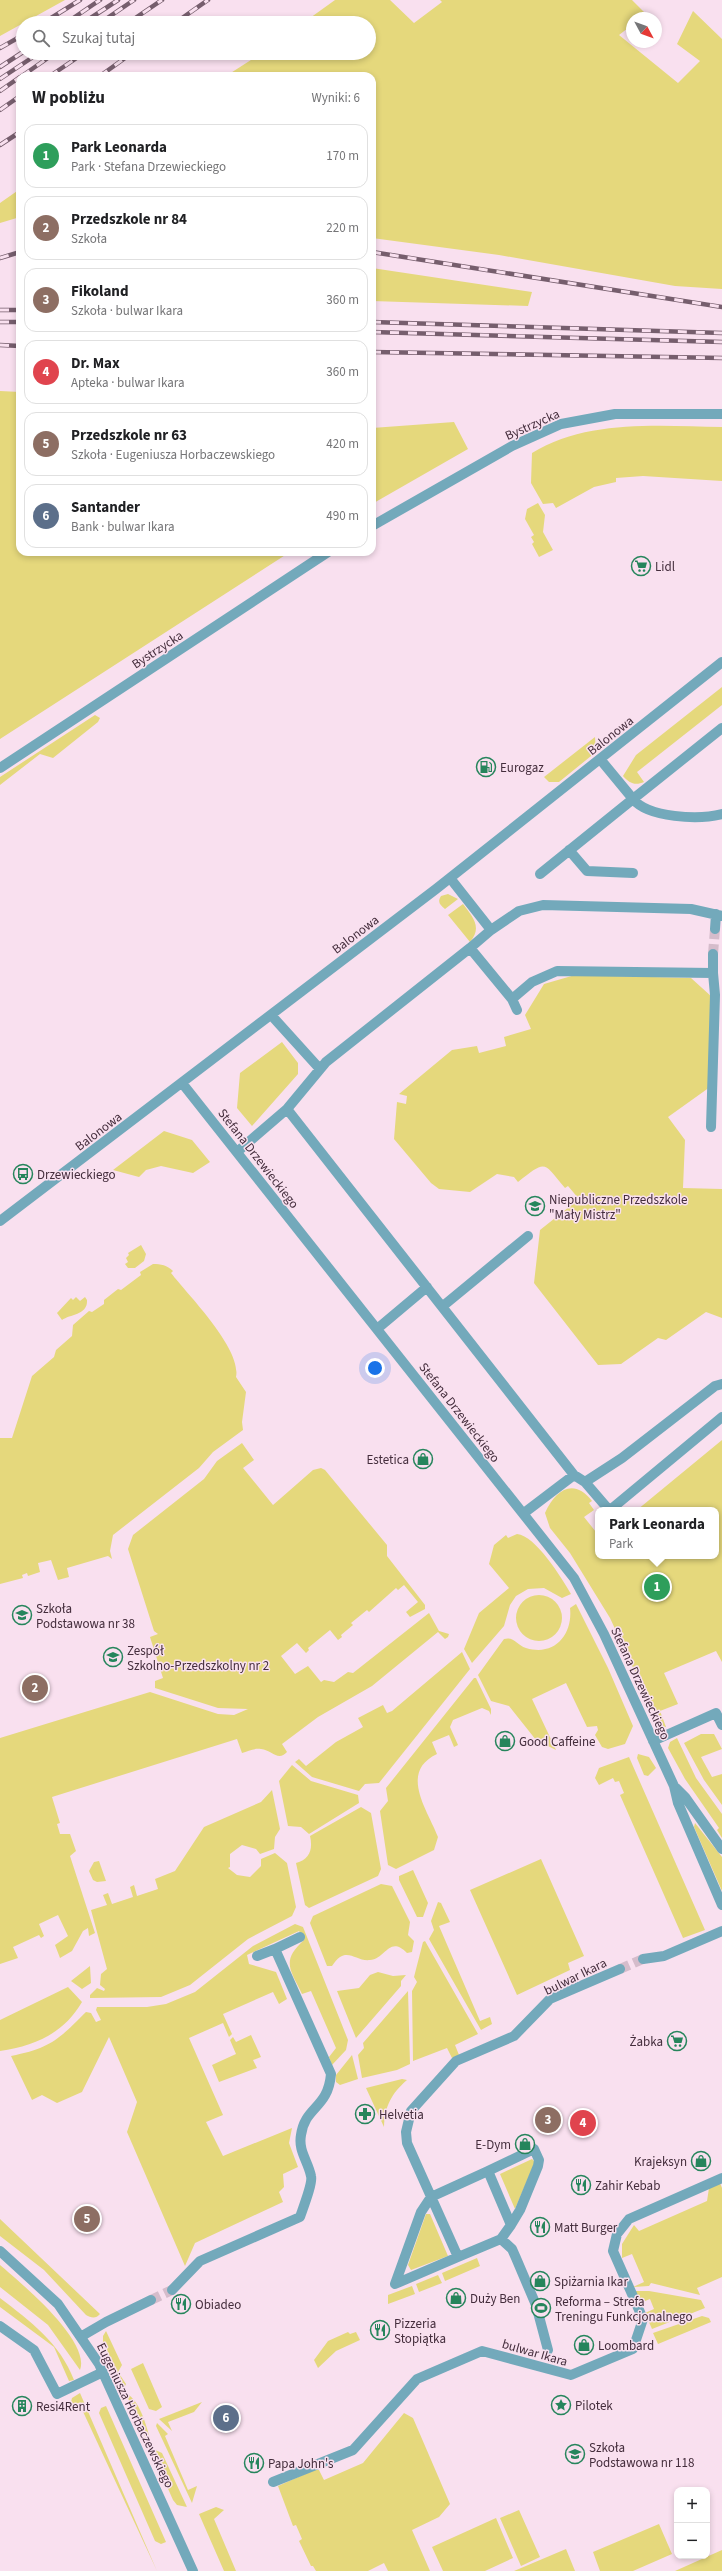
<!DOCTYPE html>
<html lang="pl">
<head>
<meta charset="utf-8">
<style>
  body { margin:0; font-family:"Source Sans 3",sans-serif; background:#f2f2f2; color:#202124 }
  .controls { position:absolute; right:12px; bottom:12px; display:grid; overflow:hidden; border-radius:8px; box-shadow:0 2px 6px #0003 }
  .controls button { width:36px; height:36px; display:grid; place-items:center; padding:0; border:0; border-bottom:1px solid #e0e0e0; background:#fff; color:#202124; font:20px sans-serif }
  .compass { position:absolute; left:626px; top:12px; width:36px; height:36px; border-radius:50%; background:#fff; box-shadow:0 2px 6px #0003; rotate:131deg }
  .you { position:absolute; left:375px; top:1368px; width:14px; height:14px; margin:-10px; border:3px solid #fff; border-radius:50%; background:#1a73e8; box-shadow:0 0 0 6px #1a73e833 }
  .badge { display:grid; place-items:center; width:26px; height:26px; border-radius:50%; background:#b45309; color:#fff; font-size:13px; font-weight:700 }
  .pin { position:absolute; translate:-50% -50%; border:2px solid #fff; box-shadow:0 1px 4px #0006 }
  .popup { position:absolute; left:595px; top:1507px; width:124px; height:52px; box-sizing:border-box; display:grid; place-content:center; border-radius:8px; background:#fff; filter:drop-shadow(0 1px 3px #0005); font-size:13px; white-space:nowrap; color:#757577 }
  .popup b { font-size:15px; color:#202124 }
  .popup::after { content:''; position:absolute; left:50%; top:100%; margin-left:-8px; border:8px solid transparent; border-top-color:#fff }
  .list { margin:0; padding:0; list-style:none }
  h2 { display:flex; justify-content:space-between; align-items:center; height:52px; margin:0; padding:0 16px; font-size:17px }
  h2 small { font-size:13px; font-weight:400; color:#757577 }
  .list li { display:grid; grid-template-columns:26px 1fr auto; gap:12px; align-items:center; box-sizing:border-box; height:64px; margin:0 8px 8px; padding:0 8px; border:1px solid #e0e0e0; border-radius:12px }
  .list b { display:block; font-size:15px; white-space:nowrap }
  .list p { margin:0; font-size:13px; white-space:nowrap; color:#757577 }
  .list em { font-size:13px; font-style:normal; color:#757577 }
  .icon { flex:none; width:22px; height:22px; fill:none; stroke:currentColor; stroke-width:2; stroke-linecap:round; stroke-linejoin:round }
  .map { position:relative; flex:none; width:722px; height:2571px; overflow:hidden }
  .search { position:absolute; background:#fff; box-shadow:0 2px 6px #0003; left:16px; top:16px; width:360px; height:44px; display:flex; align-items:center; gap:10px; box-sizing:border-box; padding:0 14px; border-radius:22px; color:#757577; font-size:15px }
  .panel { position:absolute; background:#fff; box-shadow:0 2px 6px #0003; left:16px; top:72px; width:360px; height:484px; border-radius:12px }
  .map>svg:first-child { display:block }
  .green { fill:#e5d87c }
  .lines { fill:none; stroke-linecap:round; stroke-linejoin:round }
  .minor-tunnel { stroke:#d5bccb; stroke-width:10; stroke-dasharray:10 5; stroke-linecap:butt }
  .minor { stroke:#73a9bb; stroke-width:10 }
  .rail-casing { stroke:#765e6d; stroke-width:4.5 }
  .rail { stroke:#f9e0ef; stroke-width:3; stroke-dasharray:9; stroke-linecap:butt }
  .labels { text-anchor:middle; stroke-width:3; stroke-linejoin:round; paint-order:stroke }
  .street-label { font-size:13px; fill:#442d3c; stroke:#f9e0ef }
  .poi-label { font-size:13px; fill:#442d3c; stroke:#f9e0ef; text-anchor:start }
</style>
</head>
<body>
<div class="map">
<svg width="722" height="2571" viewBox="0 0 722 2571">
  <rect width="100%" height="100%" fill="#f9e0ef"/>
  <!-- green -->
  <path class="green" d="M0 0H65L0 36Z
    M335 0H390L414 23 442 2 440 0H632L647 15 643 18H632V25L619 35 678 83 700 61 677 44 693 11 722 39V289L675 286 499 255 372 238V76H226L262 53H369V23H303Z
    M20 189V217L0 223V203Z
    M372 268 532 292 528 306 372 301Z
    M0 391 20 392V552H290L0 739Z
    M454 422 468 449 372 504V428Z
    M722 427V481L643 476 616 478V482L594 487 556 508 553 503 543 504 531 483 532 453C587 419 659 426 722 427Z
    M538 503 545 515 543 532 553 550 539 557 532 544 534 542 531 537 534 535 525 519 527 509Z
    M722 687V705L637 772 644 782C635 786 629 783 623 776L636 755Z
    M95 715 100 718 98 722 53 758 40 754 0 785V777Z
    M595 737 596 752 559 782H549L544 777Z
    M448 894 458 899 445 909C440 905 437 902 441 896Z
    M463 904C472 916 483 927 470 942L448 915Z
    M575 975 691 978 712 997 710 1087 668 1117 685 1140 683 1188 722 1189V1318L706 1312 666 1340 658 1338 621 1364 598 1365 534 1283 540 1230 579 1199 568 1186 565 1188C543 1162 547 1159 518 1182L514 1177 497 1174 470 1192 439 1189 431 1183 394 1139 397 1102 406 1104 407 1096 399 1094 452 1050 477 1046 479 1053 506 1046 504 1037 531 1029 525 1015 544 984Z
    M282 1042 298 1063V1074L252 1126 237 1108 240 1073Z
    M164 1131 192 1140 210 1162 193 1173 161 1166 146 1170 139 1177 113 1170Z
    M141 1245 146 1254 144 1261 135 1268H128L125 1264 128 1262 126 1258 129 1255 128 1253Z
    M153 1264C161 1264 167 1265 173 1271L171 1273C189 1296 242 1349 236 1377L246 1392 242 1422 243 1430 213 1452 199 1468 113 1535 110 1551 112 1559 108 1556 67 1568 69 1577 58 1580 51 1560 38 1563 40 1572 28 1576 27 1573 22 1575 23 1578 0 1584V1438H12L32 1376 54 1357 56 1350 72 1336 73 1325 89 1311 92 1312 104 1304V1300L118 1289 121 1290 141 1275 140 1272Z
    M76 1297 80 1301 85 1297 87 1300C88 1315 70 1314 62 1320L57 1313 71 1298 73 1300Z
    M722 1440V1662L716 1651 664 1673 678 1704 660 1711 666 1727 661 1728 610 1618 570 1553 550 1528 545 1513C556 1489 574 1478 592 1501L589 1503 594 1510 584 1517 596 1532 598 1530V1556H716V1510H637Z
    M242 1443 254 1460 243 1468 273 1505 313 1470 321 1468 325 1470 387 1545V1556L425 1605V1609L410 1617 406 1612 418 1602 404 1585 398 1590 396 1588 369 1612 367 1610 351 1623 353 1625 341 1635 342 1637 338 1640 330 1630 308 1648 309 1650 306 1653 297 1643 281 1656 295 1674 308 1666 321 1682 324 1680 334 1682 348 1672 353 1673 429 1613 439 1631 449 1634 448 1637 445 1639 438 1632 372 1686 318 1717 282 1744 287 1752C278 1762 272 1750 261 1749 254 1748 248 1751 242 1753L237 1739 52 1797 60 1823 57 1824 60 1834H70L76 1851 70 1856 95 1933 89 1936 88 1928 83 1931 72 1951 60 1958 55 1945 68 1936 58 1915 39 1924 44 1936 41 1938 39 1935 13 1947 18 1958 0 1964V1738L150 1692 218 1714 234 1715 248 1709 218 1708 155 1688V1681L163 1678 150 1637 158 1634 154 1631 128 1549 133 1535 204 1479 217 1461Z
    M517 1534C536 1536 561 1577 571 1594L562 1598 544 1588 528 1589 516 1596 510 1605 504 1626 472 1663 464 1649 479 1613 509 1588 489 1564 494 1545 506 1535 508 1538Z
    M516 1618a23 23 0 1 1 46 0a23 23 0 1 1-46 0Z
    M576 1604 608 1668 633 1726 625 1744 608 1749 602 1747 595 1735 598 1730 597 1726 587 1727 566 1683 532 1699 556 1750 536 1740 509 1706 491 1701 478 1675 504 1639C514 1636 517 1645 526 1648 555 1657 573 1634 570 1608Z
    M462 1652 470 1669 379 1783 365 1784 359 1791 312 1777 295 1762 299 1759 306 1766 336 1742 363 1727 358 1718 383 1705 387 1713 392 1711Z
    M474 1678H476L491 1709V1715L489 1711 482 1708 453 1720 450 1727 458 1745 454 1747 449 1735 432 1742 437 1754C399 1772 427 1809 438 1837L434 1850 396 1869 388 1865 380 1811 388 1801 386 1788Z
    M701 1734H714L722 1749 701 1757 712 1777 722 1774V1805L704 1780 684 1743Z
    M677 1738 696 1778 722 1814V1838L717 1830 719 1828 685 1779 668 1748 670 1742Z
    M638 1754 649 1757 656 1768 648 1776 644 1775 637 1758Z
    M629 1757 705 1930 683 1938 620 1795 624 1793 619 1781 615 1782 613 1778 599 1785 595 1778 599 1768Z
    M292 1765 311 1781 358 1795 359 1803 309 1834 301 1827 288 1826 279 1781Z
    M272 1790 280 1829 275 1837 274 1849 260 1854 256 1849 242 1845 230 1854V1867L228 1868 237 1875 250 1877 261 1866V1859L275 1853 287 1863 296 1907 292 1916 248 1939 190 1985 161 1997 90 1998V1995L97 1988 104 1991 105 1989 100 1985 101 1974 107 1969 91 1910 107 1905 103 1895 108 1893 112 1904 133 1897 130 1887 134 1885 137 1896 158 1889 155 1879 175 1871 204 1827 261 1802Z
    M361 1807 371 1813 381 1869 378 1876 309 1908 305 1905 296 1863C310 1859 313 1849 310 1836Z
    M695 1823 722 1857V1891L694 1827Z
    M541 1859 584 1956 568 1963 570 1970 517 1995 470 1890Z
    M99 1861 106 1881 97 1882 93 1880 89 1871 94 1862Z
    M413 1870 428 1903 423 1917H417L399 1880V1876Z
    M381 1884 392 1886 410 1922 408 1935 414 1941 412 1952 407 1953C389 1935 386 1959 370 1960 355 1962 346 1944 332 1966H327L310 1923 313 1916Z
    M438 1902 441 1903 450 1922 439 1926 480 2021 490 2017 492 2024 481 2030 429 1939 434 1930 431 1921Z
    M295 1924 303 1927 348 2040 346 2050 332 2065 329 2057 336 2048 311 1991 302 1994C290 1969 281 1961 304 1940L299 1931 247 1955 249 1964 276 1972 287 1999 279 2004 273 1992 223 2014 232 2034 229 2037 223 2023 189 2038 223 2115 206 2122 223 2156 292 2128 289 2143 298 2167 283 2174 284 2187 279 2192 283 2202 195 2243 185 2266 127 2132 137 2102 109 2037 82 2092 57 2103 42 2095 32 2100 11 2056C51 2048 59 2039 86 2012L91 2013 96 2022 101 2020 96 2010 97 2007H147L166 2004 195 1992 253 1946Z
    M425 1941 478 2034 455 2045 459 2055 452 2058 447 2048 413 2061 412 1991 417 1982 414 1977 423 1942Z
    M90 1966 91 1983 82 1989 71 1981Z
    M378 1972 393 1976 406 1975 401 1981V1986L356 2038 337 1991 359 1988 370 1975Z
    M68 1987 82 2002C64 2033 35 2046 0 2051V2020Z
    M408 1991 410 2064 397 2070 362 2078 358 2055 364 2048 363 2043Z
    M251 2035 261 2057 253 2060 257 2068 219 2082 212 2065 236 2054 230 2040 233 2037 236 2042Z
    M352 2055 358 2079 340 2085 336 2082V2075Z
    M402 2079 407 2080C391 2094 385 2106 384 2127L366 2088Z
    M532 2159 535 2162 515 2209 500 2174Z
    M720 2183 722 2188V2277L697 2288 700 2295 651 2283 649 2286 633 2287 644 2282 632 2254 622 2258V2244L634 2225 639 2231 707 2201 709 2188Z
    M426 2214H430L448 2256 411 2270 408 2265Z
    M0 2219 100 2314C96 2319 91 2318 86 2315L44 2270 0 2236Z
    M477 2258 480 2266 445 2281 442 2273Z
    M0 2265C21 2283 91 2341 80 2370L48 2325 0 2287Z
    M438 2275 442 2283 419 2292 416 2284Z
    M412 2286 415 2294 388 2304V2295Z
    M635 2291H649L701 2300 705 2308 652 2329 645 2313 654 2309 650 2299 640 2303Z
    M0 2298C30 2321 60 2343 74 2380L69 2381 54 2347 0 2307Z
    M702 2316 709 2318 711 2322 658 2344 653 2333Z
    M106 2331 122 2365 118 2372 126 2384 124 2388 103 2342V2336Z
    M348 2332 350 2334 356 2332 360 2340 336 2351 318 2368 314 2360 328 2341Z
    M143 2363 162 2407 156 2411 149 2409 131 2369Z
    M80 2393 157 2571 79 2403 70 2406 72 2398Z
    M129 2395C143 2406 148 2433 153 2449L162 2453 187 2507 177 2505 173 2500 127 2396Z
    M202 2402 194 2412 168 2422 172 2431 159 2419Z
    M106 2406 166 2542 161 2544 155 2541 99 2413 101 2408Z
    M404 2413 413 2418 450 2504 439 2517 412 2530 430 2571H388L384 2563 368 2571H316L313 2566H311L299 2541 302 2539 296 2525 293 2526 278 2486 314 2470H319L324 2480 363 2463Z
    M157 2423 168 2434 165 2436 188 2490 197 2486 192 2503 156 2426Z
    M216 2507 224 2510 214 2519 236 2571H224L199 2514Z
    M519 2510 540 2557 521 2566 500 2518Z
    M496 2518 513 2558 485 2571H443L432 2547Z
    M659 2524 672 2554 633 2571H600L593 2552Z
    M566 2549 575 2571H514Z
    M722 2550V2571H675Z"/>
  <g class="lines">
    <!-- minor-tunnel -->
    <path class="minor-tunnel" d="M713 954 715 929
      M620 1969 643 1959
      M151 2300 172 2290"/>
    <!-- minor -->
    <path class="minor" d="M372 526 512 446 561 424 615 414H722
      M722 728 633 799C648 818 699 820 722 814
      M0 768 328 552
      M569 850 587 871 633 873
      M540 874 633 799 600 759
      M450 878 491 930 470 948 512 999 517 1010
      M715 929 716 914
      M491 930 519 911 543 905 691 909 722 916
      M713 973V954
      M512 999 532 982 557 971 713 973 715 995 711 1127
      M271 1015 319 1068
      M182 1083 574 1578 604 1634 674 1786 678 1803 722 1905
      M287 1109 326 1062 470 948
      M237 1152 287 1109 574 1475 585 1482 609 1510
      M0 1221 436 889 722 662
      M443 1306 528 1236
      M377 1329 427 1287
      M585 1482 622 1458 715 1386 722 1384
      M610 1510 722 1417
      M524 1513 574 1475
      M653 1741 716 1713 722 1725
      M674 1786 685 1797 722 1849
      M257 1956 275 1949
      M643 1959 664 1956 722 1931
      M488 2171 534 2149 539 2160 538 2166 520 2210 511 2225
      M501 2239 512 2249 516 2258 536 2305 548 2350
      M0 2251 58 2304 99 2364 193 2571
      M395 2284 421 2212 431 2197 488 2171 511 2225 501 2239 458 2257 407 2143 406 2132 411 2111 456 2061 514 2036 550 1999 620 1969
      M395 2284 458 2257
      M172 2290 200 2261 300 2217C303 2208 313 2183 311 2176 308 2161 298 2151 301 2135 305 2106 328 2109 331 2074L275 1949 300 1937
      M0 2326 34 2350 57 2394 103 2372
      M82 2336 106 2322 151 2300
      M273 2482 353 2450 417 2379 482 2351 571 2375 633 2349 643 2319 613 2251 617 2234 629 2219 722 2178"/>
    <!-- rail casing -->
    <g class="rail-casing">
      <path id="rail" d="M43 23 80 0
        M66 23 100 0
        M83 23 118 0
        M100 23 134 0
        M128 23 162 0
        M175 23 208 0
        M0 48 23 35
        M0 67 23 52
        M22 76 55 53
        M50 76 84 53
        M100 76 132 53
        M0 79 39 53
        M0 91 20 77
        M0 110 20 96
        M0 145 20 132
        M372 252 722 307
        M0 258 20 252
        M0 310H20
        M0 322H20
        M372 322 722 333
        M372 332 722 342
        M0 345 20 346
        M372 352 722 358"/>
    </g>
    <!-- rail -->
    <use href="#rail" class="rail"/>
  </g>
  <!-- icons -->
  <defs>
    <g id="supermarket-ring" transform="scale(1)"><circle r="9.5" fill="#f9e0ef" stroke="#26855c" stroke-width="1.5"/><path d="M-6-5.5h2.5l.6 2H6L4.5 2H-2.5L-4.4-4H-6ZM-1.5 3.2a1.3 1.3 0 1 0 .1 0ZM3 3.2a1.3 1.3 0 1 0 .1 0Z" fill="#26855c"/></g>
    <g id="fuel-ring" transform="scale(1)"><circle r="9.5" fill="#f9e0ef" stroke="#26855c" stroke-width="1.5"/><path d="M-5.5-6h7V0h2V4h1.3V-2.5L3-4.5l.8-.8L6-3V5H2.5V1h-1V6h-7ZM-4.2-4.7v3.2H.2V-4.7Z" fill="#26855c"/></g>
    <g id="bus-ring" transform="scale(1)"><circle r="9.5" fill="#f9e0ef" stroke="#26855c" stroke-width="1.5"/><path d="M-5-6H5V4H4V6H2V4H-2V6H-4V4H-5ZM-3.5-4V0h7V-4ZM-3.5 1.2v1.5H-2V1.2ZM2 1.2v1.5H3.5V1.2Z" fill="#26855c"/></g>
    <g id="school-ring" transform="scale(1)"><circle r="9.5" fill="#f9e0ef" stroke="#26855c" stroke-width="1.5"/><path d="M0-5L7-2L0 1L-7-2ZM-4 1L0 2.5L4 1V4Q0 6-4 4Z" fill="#26855c"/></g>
    <g id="shop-ring" transform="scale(1)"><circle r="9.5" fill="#f9e0ef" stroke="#26855c" stroke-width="1.5"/><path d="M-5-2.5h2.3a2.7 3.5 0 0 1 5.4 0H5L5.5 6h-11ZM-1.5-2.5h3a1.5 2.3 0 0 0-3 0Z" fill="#26855c"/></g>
    <g id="pharmacy-ring" transform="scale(1)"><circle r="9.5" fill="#f9e0ef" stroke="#26855c" stroke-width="1.5"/><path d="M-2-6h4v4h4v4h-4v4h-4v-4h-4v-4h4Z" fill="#26855c"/></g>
    <g id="restaurant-ring" transform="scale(1)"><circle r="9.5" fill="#f9e0ef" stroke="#26855c" stroke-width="1.5"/><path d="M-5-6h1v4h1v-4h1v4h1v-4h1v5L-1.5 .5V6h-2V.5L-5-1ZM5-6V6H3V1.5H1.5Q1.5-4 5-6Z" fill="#26855c"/></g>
    <g id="stadium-ring" transform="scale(1)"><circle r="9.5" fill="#f9e0ef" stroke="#26855c" stroke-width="1.5"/><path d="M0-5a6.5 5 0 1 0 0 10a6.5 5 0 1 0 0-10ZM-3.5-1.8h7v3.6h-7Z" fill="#26855c"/></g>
    <g id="sight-ring" transform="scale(1)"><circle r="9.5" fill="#f9e0ef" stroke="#26855c" stroke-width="1.5"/><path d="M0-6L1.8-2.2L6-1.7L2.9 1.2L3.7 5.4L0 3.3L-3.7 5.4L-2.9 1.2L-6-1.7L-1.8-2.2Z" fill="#26855c"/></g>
    <g id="building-ring" transform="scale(1)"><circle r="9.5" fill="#f9e0ef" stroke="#26855c" stroke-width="1.5"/><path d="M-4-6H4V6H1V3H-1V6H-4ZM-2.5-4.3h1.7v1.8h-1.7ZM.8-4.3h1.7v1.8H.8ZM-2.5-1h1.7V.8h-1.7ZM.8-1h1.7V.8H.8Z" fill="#26855c"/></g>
  </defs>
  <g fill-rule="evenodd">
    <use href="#supermarket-ring" x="641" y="566"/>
    <use href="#fuel-ring" x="486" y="767"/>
    <use href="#bus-ring" x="23" y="1174"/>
    <use href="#school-ring" x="535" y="1206"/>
    <use href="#shop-ring" x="423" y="1459"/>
    <use href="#school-ring" x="22" y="1615"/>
    <use href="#school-ring" x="113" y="1657"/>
    <use href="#shop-ring" x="505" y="1741"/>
    <use href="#supermarket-ring" x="677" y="2041"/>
    <use href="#pharmacy-ring" x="365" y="2114"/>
    <use href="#shop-ring" x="525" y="2144"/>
    <use href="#shop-ring" x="701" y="2161"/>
    <use href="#restaurant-ring" x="581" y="2185"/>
    <use href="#restaurant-ring" x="540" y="2227"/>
    <use href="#shop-ring" x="540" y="2281"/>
    <use href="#shop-ring" x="456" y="2298"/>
    <use href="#restaurant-ring" x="181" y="2304"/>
    <use href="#stadium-ring" x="541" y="2308"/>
    <use href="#restaurant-ring" x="380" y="2330"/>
    <use href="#shop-ring" x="584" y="2345"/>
    <use href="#sight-ring" x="561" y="2405"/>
    <use href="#building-ring" x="22" y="2406"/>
    <use href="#school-ring" x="575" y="2454"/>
    <use href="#restaurant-ring" x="254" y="2463"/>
  </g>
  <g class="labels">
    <!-- street labels -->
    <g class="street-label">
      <text transform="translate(532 424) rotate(-24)" y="5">Bystrzycka</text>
      <text transform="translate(157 649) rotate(-33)" y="5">Bystrzycka</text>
      <text transform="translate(610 735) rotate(-38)" y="5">Balonowa</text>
      <text transform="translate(355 934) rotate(-37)" y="5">Balonowa</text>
      <text transform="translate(98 1131) rotate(-37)" y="5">Balonowa</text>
      <text transform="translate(259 1158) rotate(52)" y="5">Stefana Drzewieckiego</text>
      <text transform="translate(460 1412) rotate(52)" y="5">Stefana Drzewieckiego</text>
      <text transform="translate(641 1683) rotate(65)" y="5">Stefana Drzewieckiego</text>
      <text transform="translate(575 1976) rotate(-26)" y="5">bulwar Ikara</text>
      <text transform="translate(535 2352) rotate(16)" y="5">bulwar Ikara</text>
      <text transform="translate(136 2415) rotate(64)" y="5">Eugeniusza Horbaczewskiego</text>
    </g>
    <!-- poi labels -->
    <g class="poi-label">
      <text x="655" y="571">Lidl</text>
      <text x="500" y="772">Eurogaz</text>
      <text x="37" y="1179">Drzewieckiego</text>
      <text x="549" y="1204">Niepubliczne Przedszkole<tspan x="549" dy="15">"Mały Mistrz"</tspan></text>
      <text x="409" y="1464" text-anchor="end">Estetica</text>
      <text x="36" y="1613">Szkoła<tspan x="36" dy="15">Podstawowa nr 38</tspan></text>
      <text x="127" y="1655">Zespół<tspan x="127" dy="15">Szkolno-Przedszkolny nr 2</tspan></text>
      <text x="519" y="1746">Good Caffeine</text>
      <text x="663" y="2046" text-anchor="end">Żabka</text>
      <text x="379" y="2119">Helvetia</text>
      <text x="511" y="2149" text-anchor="end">E-Dym</text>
      <text x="687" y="2166" text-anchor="end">Krajeksyn</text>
      <text x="595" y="2190">Zahir Kebab</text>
      <text x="554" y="2232">Matt Burger</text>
      <text x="554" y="2286">Spiżarnia Ikar</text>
      <text x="470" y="2303">Duży Ben</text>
      <text x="555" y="2306">Reforma – Strefa<tspan x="555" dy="15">Treningu Funkcjonalnego</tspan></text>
      <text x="195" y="2309">Obiadeo</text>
      <text x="394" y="2328">Pizzeria<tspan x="394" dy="15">Stopiątka</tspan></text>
      <text x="598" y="2350">Loombard</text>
      <text x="575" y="2410">Pilotek</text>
      <text x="36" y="2411">Resi4Rent</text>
      <text x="589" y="2452">Szkoła<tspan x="589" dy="15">Podstawowa nr 118</tspan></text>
      <text x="268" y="2468">Papa John's</text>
    </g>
  </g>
</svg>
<div class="controls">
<button>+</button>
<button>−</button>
</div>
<svg class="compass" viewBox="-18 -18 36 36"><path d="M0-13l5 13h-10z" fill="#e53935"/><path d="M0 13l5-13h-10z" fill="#757577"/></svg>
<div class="you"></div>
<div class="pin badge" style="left:657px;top:1587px;background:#2e9e5b">1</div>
<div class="popup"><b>Park Leonarda</b>Park</div>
<div class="pin badge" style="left:35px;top:1688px;background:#8d6e63">2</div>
<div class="pin badge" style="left:548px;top:2120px;background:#8d6e63">3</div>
<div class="pin badge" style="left:583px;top:2123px;background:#e0444e">4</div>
<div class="pin badge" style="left:87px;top:2219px;background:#8d6e63">5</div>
<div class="pin badge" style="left:226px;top:2418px;background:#5c6f8a">6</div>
<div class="search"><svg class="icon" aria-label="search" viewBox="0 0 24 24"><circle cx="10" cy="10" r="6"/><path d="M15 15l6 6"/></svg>Szukaj tutaj</div>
<section class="panel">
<h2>W pobliżu<small>Wyniki: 6</small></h2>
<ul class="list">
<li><span class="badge" style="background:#2e9e5b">1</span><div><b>Park Leonarda</b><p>Park · Stefana Drzewieckiego</p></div><em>170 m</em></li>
<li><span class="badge" style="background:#8d6e63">2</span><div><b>Przedszkole nr 84</b><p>Szkoła</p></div><em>220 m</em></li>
<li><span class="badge" style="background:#8d6e63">3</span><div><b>Fikoland</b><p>Szkoła · bulwar Ikara</p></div><em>360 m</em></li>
<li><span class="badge" style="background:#e0444e">4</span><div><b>Dr. Max</b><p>Apteka · bulwar Ikara</p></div><em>360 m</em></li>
<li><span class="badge" style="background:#8d6e63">5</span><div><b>Przedszkole nr 63</b><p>Szkoła · Eugeniusza Horbaczewskiego</p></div><em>420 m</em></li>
<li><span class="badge" style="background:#5c6f8a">6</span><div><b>Santander</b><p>Bank · bulwar Ikara</p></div><em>490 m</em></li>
</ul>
</section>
</div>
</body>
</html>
